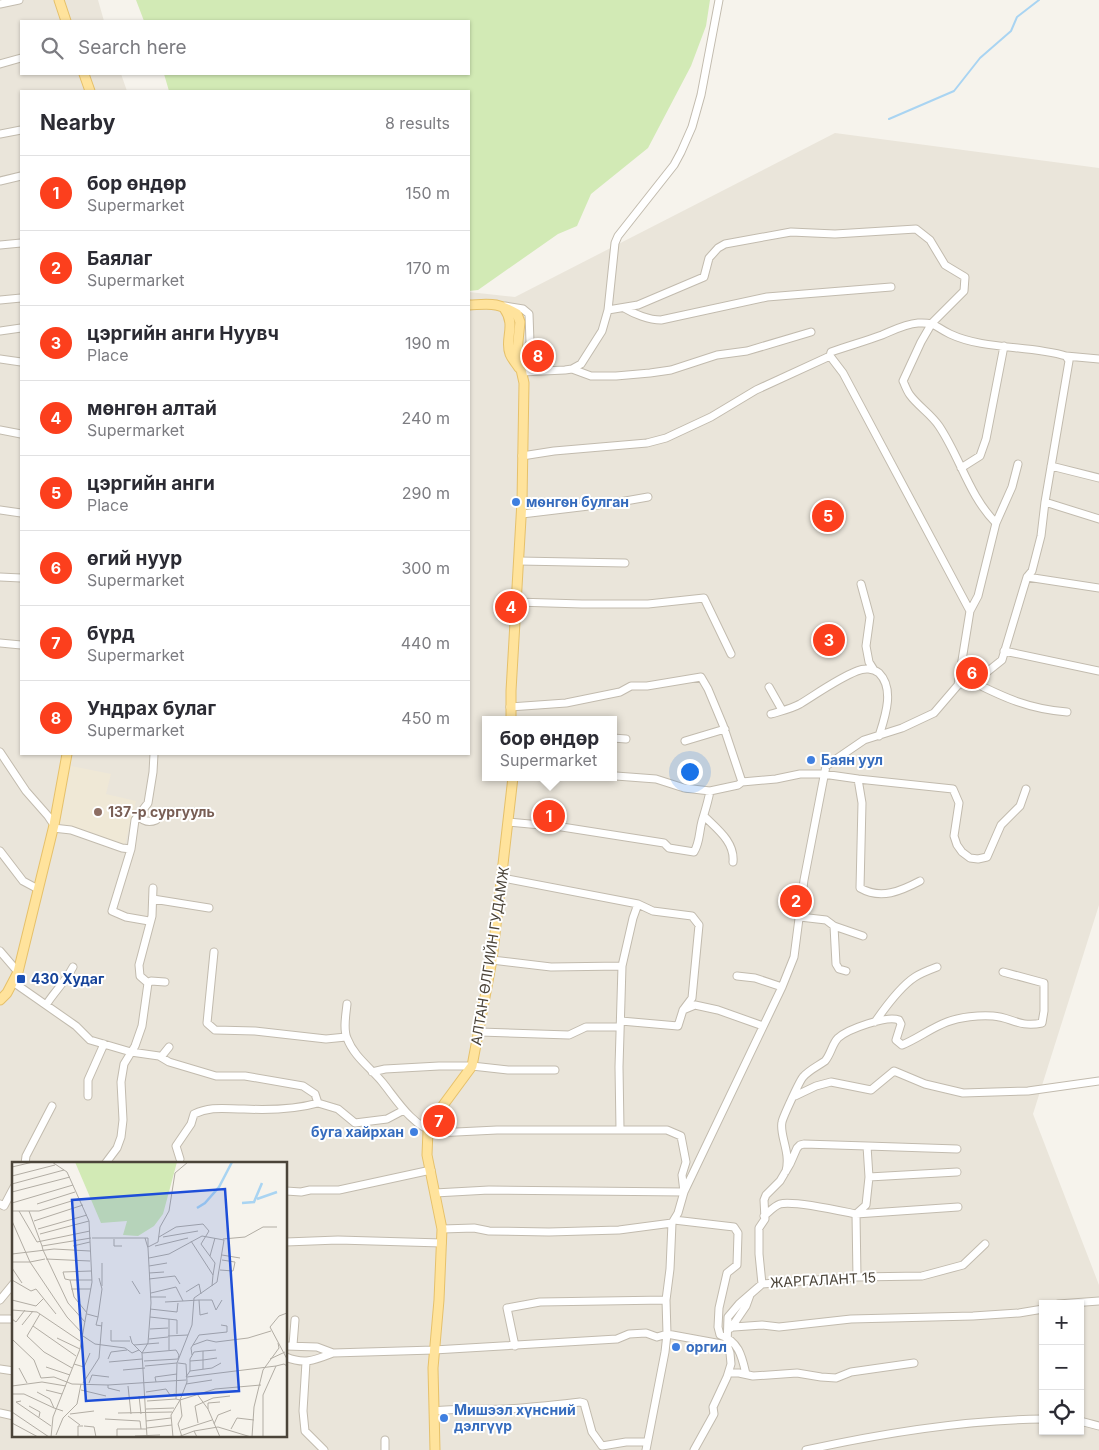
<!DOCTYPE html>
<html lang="en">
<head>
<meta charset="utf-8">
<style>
  body { margin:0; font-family:Inter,sans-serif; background:#f2f2f3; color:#2b2b33 }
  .controls { position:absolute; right:15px; bottom:15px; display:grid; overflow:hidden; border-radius:0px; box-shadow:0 1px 4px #0004 }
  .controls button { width:45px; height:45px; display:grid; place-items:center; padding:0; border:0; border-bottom:1px solid #e1e1e2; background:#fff; color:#2b2b33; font:25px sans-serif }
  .you { position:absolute; left:689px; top:771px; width:18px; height:18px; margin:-12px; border:4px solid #fff; border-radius:50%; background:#1a73e8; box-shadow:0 0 0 8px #1a73e833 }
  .badge { display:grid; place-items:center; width:32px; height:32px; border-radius:50%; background:#fc3f1d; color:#fff; font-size:16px; font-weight:700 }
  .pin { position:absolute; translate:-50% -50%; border:2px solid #fff; box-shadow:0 1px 5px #0006 }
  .popup { position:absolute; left:482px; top:716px; width:135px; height:65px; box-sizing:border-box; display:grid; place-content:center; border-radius:0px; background:#fff; filter:drop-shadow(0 1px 4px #0005); font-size:16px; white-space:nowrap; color:#7c7c81 }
  .popup b { font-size:19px; color:#2b2b33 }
  .popup::after { content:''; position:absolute; left:50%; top:100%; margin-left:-10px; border:10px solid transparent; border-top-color:#fff }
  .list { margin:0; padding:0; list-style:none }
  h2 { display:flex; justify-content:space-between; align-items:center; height:65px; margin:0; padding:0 20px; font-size:21px }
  h2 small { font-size:16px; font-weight:400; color:#7c7c81 }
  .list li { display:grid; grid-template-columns:32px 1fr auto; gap:15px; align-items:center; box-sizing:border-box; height:75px; padding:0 20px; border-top:1px solid #e1e1e2 }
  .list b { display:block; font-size:19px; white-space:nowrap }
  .list p { margin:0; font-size:16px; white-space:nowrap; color:#7c7c81 }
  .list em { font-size:16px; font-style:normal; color:#7c7c81 }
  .icon { flex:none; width:28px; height:28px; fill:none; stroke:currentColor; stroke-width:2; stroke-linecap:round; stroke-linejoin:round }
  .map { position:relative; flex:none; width:1099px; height:1450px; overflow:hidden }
  .search { position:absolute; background:#fff; box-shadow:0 1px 4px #0004; left:20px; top:20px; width:450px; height:55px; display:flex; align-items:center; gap:12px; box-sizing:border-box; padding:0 18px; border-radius:0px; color:#7c7c81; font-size:19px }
  .panel { position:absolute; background:#fff; box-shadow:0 1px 4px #0004; left:20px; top:90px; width:450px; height:665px; border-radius:0px }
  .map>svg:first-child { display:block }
  .residential { fill:#eae5da; fill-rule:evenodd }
  .education { fill:#efe8d6 }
  .green { fill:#d2eab5 }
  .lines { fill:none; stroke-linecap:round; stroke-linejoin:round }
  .stream { stroke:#a9d4f2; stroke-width:2 }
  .minor-casing { stroke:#c2bbae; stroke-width:9 }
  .major-casing { stroke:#e6c16a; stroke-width:11 }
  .minor { stroke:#fff; stroke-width:7 }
  .major { stroke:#ffe39c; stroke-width:9 }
  .shop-dot { fill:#3f7fe0; stroke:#fff; stroke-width:2 }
  .education-dot { fill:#8d6e63; stroke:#fff; stroke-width:2 }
  .transit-dot { fill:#1a4fb4; stroke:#fff; stroke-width:2 }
  .labels { text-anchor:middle; stroke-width:4; stroke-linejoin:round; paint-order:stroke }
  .shop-label { font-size:14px; font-weight:bold; fill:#366cbe; stroke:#fff; text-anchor:start }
  .education-label { font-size:14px; font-weight:bold; fill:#785e54; stroke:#fff; text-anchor:start }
  .street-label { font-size:14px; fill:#4b4439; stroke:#fff }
  .transit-label { font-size:14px; font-weight:bold; fill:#164399; stroke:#fff; text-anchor:start }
  .inset-river { fill:none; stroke:#a9d4f2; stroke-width:2.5 }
  .inset-road { fill:none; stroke:#b2ada4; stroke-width:1 }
  .view { fill:#1d4ed8; fill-opacity:0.15; stroke:#1d4ed8; stroke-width:2.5 }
  .inset-edge { fill:none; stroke:#4b4439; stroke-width:2.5 }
</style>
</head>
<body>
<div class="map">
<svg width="1099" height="1450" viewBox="0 0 1099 1450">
  <rect width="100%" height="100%" fill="#f6f3ec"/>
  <!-- residential -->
  <path class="residential" d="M0 0H98L104 21H21V74H121L127 91H21V754H469V292L515 297 835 133 1099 168V905L1033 1114 1099 1285V1450H0ZM485 720H613V777H485ZM14 1164H286V1436H14ZM1043 1304H1080V1431H1043Z"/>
  <!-- education -->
  <path class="education" d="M71 766 111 774 106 794 136 801 125 844 120 845 62 825 60 823Z"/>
  <!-- green -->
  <path class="green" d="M136 0H710L706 26 691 66 648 148 591 194 577 226 558 234 478 290 469 291V91H169L164 74H469V21H144Z"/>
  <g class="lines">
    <!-- stream -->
    <path class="stream" d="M889 119 954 91 980 58 1011 31 1017 17 1039 0"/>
    <!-- minor casing -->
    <g class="minor-casing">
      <path id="minor" d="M0 4 19 0
        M0 64 21 58
        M0 134 21 130
        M0 181 21 176
        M0 245 21 243
        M0 300 21 298
        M505 306 523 309 529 314 530 342 522 372 565 370 572 369 581 364 602 331 608 310 615 243 618 236 674 165 681 152 692 127 701 95 719 0
        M624 308C634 314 649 320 661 320L767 297 891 287
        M608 310 638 305 704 277 709 258 718 248 725 244 791 232 835 234 916 229 930 240 945 265 965 277 964 291 932 323 921 342 903 381C905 385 907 391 910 395 918 406 931 414 939 426 960 457 969 496 996 523L978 596 970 611
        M0 331 21 328
        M830 356 843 373 970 611 958 685
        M1066 356 1099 359
        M0 359 21 362
        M572 369 591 376H616L650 373 671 370 717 355 747 351 811 332
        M0 430 21 434
        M522 456 554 451 647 443 666 438 711 417 756 390 830 356 831 352C848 346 866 341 882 335 894 330 905 324 918 323 936 322 935 327 950 334 984 350 1030 345 1066 356L1069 361 1045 502 1041 536 1032 571 1027 577 1023 590 1002 660 987 672 971 681 958 685 934 713 902 728 864 740 826 766 804 880 794 957 782 987 684 1192 678 1213 672 1223 670 1269 666 1300 667 1334 665 1352 646 1450
        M1051 466 1099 478
        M961 468 980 456 986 439 1004 346
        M1045 502 1099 519
        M0 510 21 513
        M522 514 614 503 648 497
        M996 523 1012 487 1018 464
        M519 561 625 563
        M0 577 21 578
        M1027 577 1099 588
        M861 584 870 617 866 646 869 662 874 670
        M516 602 582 604H648L704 598 731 654
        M0 643 21 645
        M1004 651 1099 671
        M971 681C1005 698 1029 709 1067 712
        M769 687 782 710
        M510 707 566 703 620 692 631 686H647L701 677 708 689 723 725 742 782 738 785 710 791 684 788 656 779 616 776
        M771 714C781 711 791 709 800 704 818 693 837 679 857 671 864 668 873 668 879 673 895 689 885 717 879 736
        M613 738 626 739
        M685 741 725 729
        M0 752 26 791 48 816 54 825
        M858 779 953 789 959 803 954 836 957 845 962 852 970 858 978 859 987 857 1001 825 1020 806 1026 789
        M742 782 776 779 800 774H823L858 779 862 803 860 888C881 900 901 891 920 881
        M138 816C143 821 149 823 156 820
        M704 816C717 829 735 842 733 862
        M508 822 562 827 664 843 669 848 694 852C700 842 699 832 702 821 705 811 708 802 710 791
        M53 828 71 830 122 848 131 849 112 911 126 917 149 921
        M131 849 135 820 148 803 153 772 154 754
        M0 851 23 881 38 889
        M503 878 638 904 653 911 692 916 699 925 692 998 683 1010
        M153 899 209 908
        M800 917 826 920 834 926 863 936
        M834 926 836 964 839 969 846 971
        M0 951 18 972
        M214 952 207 1023 215 1030 255 1031 326 1039 346 1037
        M492 960 551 967 622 966
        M737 976 755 978 782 987
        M13 982 76 1026 90 1040 131 1052 159 1056 169 1062 216 1076H245L303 1086 315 1094 318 1103 338 1109 355 1123 387 1119 404 1110
        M148 983 151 981 165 982
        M347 1004C346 1014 343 1029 347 1038 354 1057 371 1068 383 1083 398 1102 412 1125 436 1133L497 1130H667L681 1136 686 1162 682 1175 684 1192 489 1190 435 1193
        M46 1005C55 991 65 982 73 967
        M621 1021 678 1026 683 1010 695 1005 718 1010 763 1026
        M875 1022C884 1009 901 986 915 977 921 973 929 970 937 967
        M480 1032 569 1035 586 1027H620
        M161 1057 169 1047
        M372 1072 385 1069 439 1066H472L508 1070H555
        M88 1096V1080L104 1044
        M795 1096 816 1086 831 1082 871 1090 894 1071 925 1084 963 1093 1028 1091 1099 1081
        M620 1129 619 1067 622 966 633 918 638 904
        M180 1159 176 1146 191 1124 194 1114C211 1106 225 1109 244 1109 266 1110 297 1109 318 1103
        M25 1164 26 1156 52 1106
        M105 1164 117 1148 121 1137 123 1120 121 1082 124 1064 135 1046 142 1026 148 983 140 976 139 965 152 916 153 888
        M786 1171C791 1152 779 1135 782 1122 783 1117 800 1080 803 1077 809 1070 818 1066 825 1061 831 1054 832 1044 838 1038 848 1029 887 1015 899 1020L901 1024 896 1040 902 1045C917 1039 931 1028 947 1022 960 1017 979 1015 993 1016 1011 1017 1019 1028 1042 1023L1044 1011V983L1003 972
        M869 1177 957 1172
        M286 1191 301 1192 310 1190H339L431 1170
        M0 1204 4 1206 14 1187
        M764 1216C769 1212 774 1206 780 1204 793 1200 841 1211 856 1214L866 1205 869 1177 867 1146 957 1149
        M674 1220 734 1227 738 1233 737 1265 727 1273 719 1308 718 1327 720 1335C739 1341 742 1357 746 1374
        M442 1229 474 1228 489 1231 549 1232 619 1230 672 1223
        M286 1242 338 1240 442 1243
        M857 1277 856 1214 958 1207
        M762 1284 759 1254V1228L765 1219 764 1200 766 1195 780 1181 790 1164 797 1148 800 1145 804 1144 867 1146
        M0 1300 14 1283
        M1058 1304 1099 1301
        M0 1319H14
        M734 1327 762 1325 779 1327 851 1319 973 1316 1019 1313 1043 1309
        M731 1328 746 1306 750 1295
        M293 1345 295 1320
        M286 1346 317 1347 333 1353 434 1350 617 1339 629 1334 646 1333 657 1337 667 1334 727 1345
        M515 1346 507 1308 540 1302 666 1300
        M286 1357C305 1365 315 1360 333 1353
        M306 1362 303 1411 305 1431 324 1450
        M0 1369 14 1371
        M729 1373H739L753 1376 797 1373 821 1377 836 1378 851 1372 914 1363
        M434 1411C457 1408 480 1410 503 1409 529 1408 554 1405 580 1402L584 1403 592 1432 602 1446 626 1442H647
        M0 1413 14 1416
        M1080 1421 1099 1426
        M385 1450V1440
        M694 1450 714 1414 713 1407 727 1377 731 1364 730 1353 727 1345 728 1317 739 1304 762 1284 857 1277 922 1276 963 1265 985 1244
        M806 1450C883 1433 963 1420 1043 1419"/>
    </g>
    <!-- major casing -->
    <g class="major-casing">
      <path id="major" d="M59 0 66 21
        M84 74 90 91
        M469 305C492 304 496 302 517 314L520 322 517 351 524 383 522 501 511 691V720
        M504 308C517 326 504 339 510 354 512 359 516 363 519 368
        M0 1000 7 993 18 972 54 825 67 754
        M435 1450 433 1368 439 1300 442 1229 427 1155 428 1130 444 1104 472 1066 492 960 513 777"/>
    </g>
    <!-- minor -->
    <use href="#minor" class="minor"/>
    <!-- major -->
    <use href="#major" class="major"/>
  </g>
  <!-- markers -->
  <g class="shop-dot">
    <circle cx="516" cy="502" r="5"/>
    <circle cx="811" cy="760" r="5"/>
    <circle cx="414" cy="1132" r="5"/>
    <circle cx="676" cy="1347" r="5"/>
    <circle cx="444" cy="1418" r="5"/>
  </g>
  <circle class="education-dot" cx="98" cy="812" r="5"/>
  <rect class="transit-dot" x="16" y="974" width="10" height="10" rx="2.5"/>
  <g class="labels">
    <!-- shop labels -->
    <g class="shop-label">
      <text x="526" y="507">мөнгөн булган</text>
      <text x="821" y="765">Баян уул</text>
      <text x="404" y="1137" text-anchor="end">буга хайрхан</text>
      <text x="686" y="1352">оргил</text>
      <text x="454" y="1415">Мишээл хүнсний<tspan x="454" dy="16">дэлгүүр</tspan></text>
    </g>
    <!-- education labels -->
    <g class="education-label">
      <text x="108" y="817">137-р сургууль</text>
    </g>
    <!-- street labels -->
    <g class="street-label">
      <text transform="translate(490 956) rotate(-81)" y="5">АЛТАН ӨЛГИЙН ГУДАМЖ</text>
      <text transform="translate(823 1280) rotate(-3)" y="5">ЖАРГАЛАНТ 15</text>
    </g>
    <!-- transit labels -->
    <g class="transit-label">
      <text x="31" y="984">430 Худаг</text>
    </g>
  </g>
  <!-- overview -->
  <g transform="translate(12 1162)">
    <rect width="275" height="275" fill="#f6f3ec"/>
    <path d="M63 0H165L151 52 142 64 126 74 111 73 115 59 89 61Z" fill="#d2eab5"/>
    <path class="inset-river" d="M245 37 265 30M230 41 242 40 250 21M185 46 193 41 207 25 220 0"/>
    <path class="inset-road" d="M0 5 21 0M0 14 43 3M0 22 52 8M0 30 58 15M0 41 61 23M25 42 63 30M0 49H27L66 37M7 49 25 80 78 69M17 49 30 84M0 59 18 100 33 97M22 59 71 43M26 67 75 53M28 72 77 59M147 75 164 65 191 62 197 69 189 82 203 101 201 113M151 75 186 69M80 76H133M133 76H136V85L146 80 148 65 157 49 163 11 176 0M133 76 136 86 139 141 136 181 130 191 135 275M102 77V84H110M211 77 233 75 251 65H265M179 79 201 113 200 124M61 84 78 80M143 84 176 76M31 88 56 141 73 160M31 88 30 84 79 76M0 92 42 87 78 89M210 93 228 96M198 94 203 76M137 96 157 92 190 74 212 78 205 120 182 136 180 163 165 201 164 237 168 238 159 253 161 275M34 97 78 99M0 100H18L55 155 71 172M137 104 155 101M0 106 10 121M208 108 221 109 222 105 223 100 210 98M137 111 152 110M137 117 163 114 168 122M0 118 19 129 24 127 44 152M58 118H80M120 119 128 132M90 124V101M59 127H79M174 130 187 122 189 132M139 131 164 125 171 139 153 140M138 135H154M0 138 24 144 32 136M187 138H200L204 148 210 138M171 139 187 138 188 153 196 151M138 147 165 150 166 141M0 148 25 150 68 179M75 151 62 135 58 118 53 117 51 110 79 109M275 151 267 154 258 165 275 197M28 152 15 174 32 190 60 206M75 152 86 155 84 163 90 164M86 155 90 127 87 116M138 155 165 158V172M0 157 4 160 13 148M10 163 21 149M21 164 64 194M138 167 156 166M99 168V179H118M71 174 83 182 113 186 120 191 127 188M118 174 120 181 130 191 164 188 167 193 166 197 132 199M156 174 176 173M45 176 68 187M137 177 156 175M1 178 22 198 29 216M122 183 147 181M181 183 195 178 204 180 236 176 259 169M157 188V157M180 193 179 186 187 173 215 170V164L209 163M96 197 99 190 115 188M258 197 273 190M178 199 191 198V189L204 188M97 200 130 197M166 201 174 202 175 220 168 238 170 254 166 262 170 275M62 202 72 205 78 191M133 204 165 201M34 205 58 213M7 206 15 221M191 207V198L205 196M111 208 133 206M178 209V197L182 190 191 189M174 215 178 209 200 206 209 201M175 215 264 204M29 216 42 215 60 222 96 223 174 218M144 220 143 215 165 212M71 221 87 196 90 160M77 221 80 213 97 215M174 222 200 218M96 223V226L108 229M0 224 30 220 54 224M116 224 119 252M34 228 50 232M69 228 94 234M25 230 38 237 42 246 51 249M134 230 154 227 158 233 163 232M0 232H12L42 246M185 232 196 247 208 275M127 234 129 252M168 238 203 227 249 223M9 239 4 240 39 264M135 239 164 237M17 244 28 250 27 255M134 247 162 246M196 247V241L208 240M0 250 37 275M106 251 160 250M58 252 82 249M56 254 68 263M93 257 128 259 129 267M134 259 159 256M0 261 26 275M186 261 183 244 201 236 218 234M202 262 206 253 219 248M72 264 82 265 84 275M135 266 160 263M219 267 225 256 242 258M169 268 200 258M182 269 206 265 239 275M44 273 51 256 65 242 69 222M123 274 148 273M39 275 41 255 68 187 80 120 77 59 55 10 40 0M66 275V264H71M105 275V267H135M166 275 182 269 185 275M240 275 242 245 251 208 267 186 266 181M251 275V233L264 204 272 202 275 204"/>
    <path class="view" d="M213 27 227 229 74 239 60 38Z"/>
    <rect width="275" height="275" class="inset-edge"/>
  </g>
</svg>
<div class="controls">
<button>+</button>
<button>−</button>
<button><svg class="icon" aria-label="locate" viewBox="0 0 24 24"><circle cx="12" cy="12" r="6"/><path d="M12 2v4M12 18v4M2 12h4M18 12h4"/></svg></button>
</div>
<div class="you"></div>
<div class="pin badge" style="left:549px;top:816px">1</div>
<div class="popup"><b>бор өндөр</b>Supermarket</div>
<div class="pin badge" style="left:796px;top:901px">2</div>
<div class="pin badge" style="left:829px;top:640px">3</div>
<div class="pin badge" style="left:511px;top:607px">4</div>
<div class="pin badge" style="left:828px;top:516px">5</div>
<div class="pin badge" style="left:972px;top:673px">6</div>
<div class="pin badge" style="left:439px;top:1121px">7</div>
<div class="pin badge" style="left:538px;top:356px">8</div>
<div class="search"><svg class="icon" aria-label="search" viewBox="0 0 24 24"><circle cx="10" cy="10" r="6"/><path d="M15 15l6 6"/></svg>Search here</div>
<section class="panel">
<h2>Nearby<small>8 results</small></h2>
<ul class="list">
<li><span class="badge">1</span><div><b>бор өндөр</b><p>Supermarket</p></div><em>150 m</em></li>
<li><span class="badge">2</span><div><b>Баялаг</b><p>Supermarket</p></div><em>170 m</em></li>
<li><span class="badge">3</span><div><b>цэргийн анги Нуувч</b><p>Place</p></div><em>190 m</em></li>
<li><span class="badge">4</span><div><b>мөнгөн алтай</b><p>Supermarket</p></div><em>240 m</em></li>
<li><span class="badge">5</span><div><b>цэргийн анги</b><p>Place</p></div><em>290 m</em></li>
<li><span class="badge">6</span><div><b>өгий нуур</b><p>Supermarket</p></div><em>300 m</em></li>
<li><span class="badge">7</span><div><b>бүрд</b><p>Supermarket</p></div><em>440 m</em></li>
<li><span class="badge">8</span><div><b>Ундрах булаг</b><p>Supermarket</p></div><em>450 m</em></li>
</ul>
</section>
</div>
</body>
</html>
